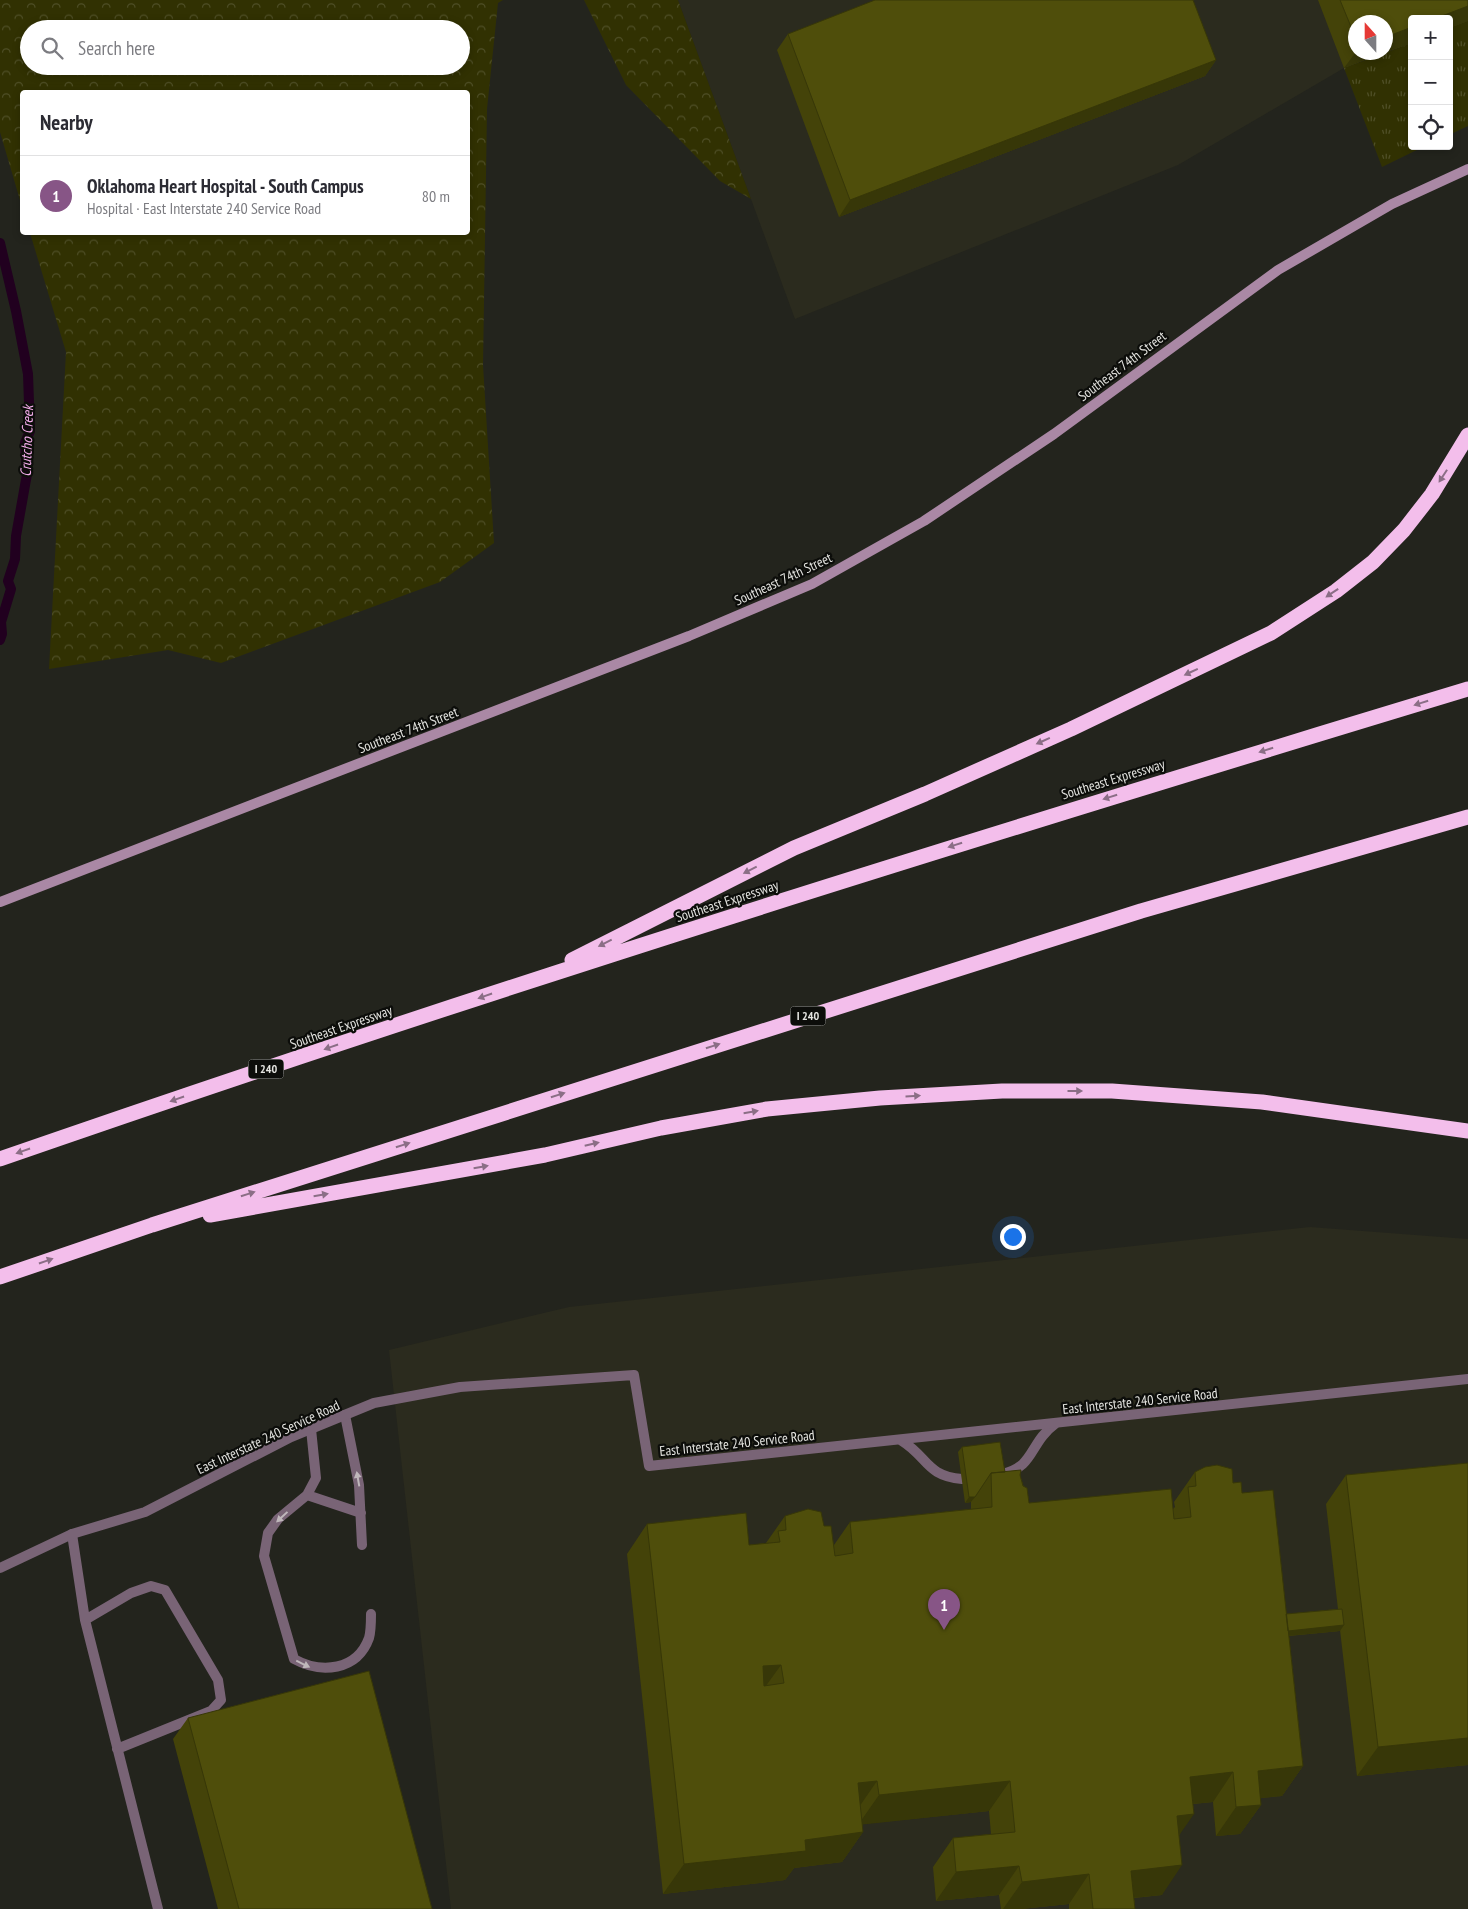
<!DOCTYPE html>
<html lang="en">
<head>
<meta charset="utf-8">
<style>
  body { margin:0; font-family:"PT Sans Narrow",sans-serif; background:#f2f2f3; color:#2b2b33 }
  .controls { position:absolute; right:15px; top:15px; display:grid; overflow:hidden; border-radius:5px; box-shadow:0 2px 8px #0003 }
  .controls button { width:45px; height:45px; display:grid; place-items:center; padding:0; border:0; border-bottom:1px solid #e1e1e2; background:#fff; color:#2b2b33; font:25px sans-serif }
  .compass { position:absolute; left:1348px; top:15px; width:45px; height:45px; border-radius:50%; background:#fff; box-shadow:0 2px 8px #0003; rotate:339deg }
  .you { position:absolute; left:1012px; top:1236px; width:18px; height:18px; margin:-12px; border:4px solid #fff; border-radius:50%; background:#1a73e8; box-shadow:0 0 0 8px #1a73e833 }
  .badge { display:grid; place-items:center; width:32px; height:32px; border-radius:50%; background:#875586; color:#fff; font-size:16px; font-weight:700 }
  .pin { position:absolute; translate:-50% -41px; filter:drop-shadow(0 1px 2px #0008) }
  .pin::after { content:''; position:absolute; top:26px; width:18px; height:15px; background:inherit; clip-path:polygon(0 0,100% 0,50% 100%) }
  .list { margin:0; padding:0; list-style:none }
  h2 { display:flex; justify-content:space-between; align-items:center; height:65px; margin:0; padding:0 20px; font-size:21px }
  h2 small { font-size:16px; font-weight:400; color:#7c7c81 }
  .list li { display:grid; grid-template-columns:32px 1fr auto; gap:15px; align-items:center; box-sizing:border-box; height:80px; padding:0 20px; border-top:1px solid #e1e1e2 }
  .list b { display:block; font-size:19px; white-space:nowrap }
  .list p { margin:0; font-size:16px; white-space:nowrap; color:#7c7c81 }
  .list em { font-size:16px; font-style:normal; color:#7c7c81 }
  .icon { flex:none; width:28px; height:28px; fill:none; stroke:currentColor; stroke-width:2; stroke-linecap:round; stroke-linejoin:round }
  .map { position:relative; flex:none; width:1468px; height:1909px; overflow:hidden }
  .search { position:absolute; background:#fff; box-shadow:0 2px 8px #0003; left:20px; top:20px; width:450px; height:55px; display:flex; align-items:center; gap:12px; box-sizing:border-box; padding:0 18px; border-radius:28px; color:#7c7c81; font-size:19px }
  .panel { position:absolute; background:#fff; box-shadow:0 2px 8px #0003; left:20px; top:90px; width:450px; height:145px; border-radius:5px }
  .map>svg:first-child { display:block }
  .built { fill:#2b2b1e; fill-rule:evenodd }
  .grass { fill:url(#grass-tufts) }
  .forest { fill:url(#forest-crowns); fill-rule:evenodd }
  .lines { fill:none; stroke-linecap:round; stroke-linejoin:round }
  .stream { stroke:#21001f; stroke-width:10 }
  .lane { stroke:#796476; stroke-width:10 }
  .street { stroke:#796476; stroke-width:10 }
  .secondary { stroke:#aa88a5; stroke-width:10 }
  .highway { stroke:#f3beeb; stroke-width:15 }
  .wall { fill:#444309 }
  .shaded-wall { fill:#373708 }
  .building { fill:#4f4e0b; stroke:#373708; fill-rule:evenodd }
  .oneway { fill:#8b6e86 }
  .oneway2 { fill:#bfb7bb }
  .labels { text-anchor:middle; stroke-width:4.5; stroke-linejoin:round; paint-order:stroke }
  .shield { fill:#0c0d0a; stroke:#a3a4a0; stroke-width:1 }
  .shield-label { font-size:12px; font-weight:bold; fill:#e4e4e0 }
  .street-label { font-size:14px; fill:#e4e4e0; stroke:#0c0d0a }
  .water-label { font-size:15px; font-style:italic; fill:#f4adeb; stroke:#0c0d0a }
</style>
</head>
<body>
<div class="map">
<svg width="1468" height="1909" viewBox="0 0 1468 1909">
  <defs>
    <pattern id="grass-tufts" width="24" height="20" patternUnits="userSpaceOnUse" patternTransform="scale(1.25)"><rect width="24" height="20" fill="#313102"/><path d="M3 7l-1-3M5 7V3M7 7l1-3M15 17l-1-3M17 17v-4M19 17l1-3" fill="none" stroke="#4f4f27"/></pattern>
    <pattern id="forest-crowns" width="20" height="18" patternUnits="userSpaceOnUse" patternTransform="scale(1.25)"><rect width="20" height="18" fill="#313102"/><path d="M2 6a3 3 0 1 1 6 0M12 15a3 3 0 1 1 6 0" fill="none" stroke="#4f4f27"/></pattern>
  </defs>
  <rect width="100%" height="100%" fill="#23241d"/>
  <!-- built -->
  <path class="built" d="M678 0H1468L1449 51V19H1412V65L1344 68 1178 165 795 319ZM1356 22H1386V52H1356Z
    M1310 1227 1468 1239V1909H451L389 1350 569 1307Z"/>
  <!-- grass -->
  <path class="grass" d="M1468 21V126L1449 135V28Z
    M1412 43V146H1425L1382 167 1344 68Z"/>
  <!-- forest -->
  <path class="forest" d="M0 0H503L498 3 487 109 483 365 494 543 440 582 221 663 168 650 49 669 66 352 30 233 468 232V92H22V207L0 132ZM29 29H461V66H29Z
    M584 0H678L751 199 720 181 626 85Z"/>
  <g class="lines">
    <!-- stream -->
    <path class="stream" d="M0 243 16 311 28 374 30 431 25 443 27 474 16 536 15 559 8 581 11 589 1 622 2 634 0 640"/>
    <!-- lane -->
    <path class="lane" d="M345 1415 359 1485 362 1545
      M311 1429 316 1478 307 1495 278 1519 268 1533 264 1556 294 1659C321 1674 357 1671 369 1638 371 1631 371 1622 371 1614
      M902 1441C928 1457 926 1476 962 1479
      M1002 1474C1035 1467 1029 1443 1055 1424
      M307 1495 361 1513
      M72 1534 85 1620 158 1909
      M85 1620 131 1593 151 1586 165 1590 218 1680 221 1700 211 1711 117 1749"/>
    <!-- street -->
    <path class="street" d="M0 1568 72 1534 145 1512 291 1437 374 1403 460 1387 634 1375 649 1466 1468 1379"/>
    <!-- secondary -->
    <path class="secondary" d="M0 902 689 636 812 584 924 521 1054 434 1278 270 1392 204 1468 169"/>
    <!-- highway -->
    <path class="highway" d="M572 960 794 848 925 794 1071 729 1271 633 1336 591 1373 562 1404 530 1432 494 1468 435
      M0 1159C486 990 976 838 1468 689
      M210 1215 545 1155 661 1128 767 1109 880 1098 1002 1091H1112L1262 1102 1468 1131
      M0 1277 152 1225 1141 911 1468 817"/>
  </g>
  <!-- wall -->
  <path class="wall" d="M1318 0H1468V21L1449 28V19L1412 43 1386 52V22H1356V52H1385L1344 68Z
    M788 34 1216 60 1205 76 839 217 777 50Z
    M962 1447 1005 1472 1020 1475 1029 1503 1173 1509 1175 1507 1174 1502 1195 1472 1233 1483 1242 1493 1286 1614 1338 1609 1326 1504 1346 1475 1468 1765 1357 1776 1340 1630V1631L1289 1636 1303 1766 1282 1796 1260 1798 1261 1805 1240 1834 1216 1836 1213 1802 1193 1804 1179 1836 1162 1895 1134 1898 1135 1909H1069V1904L1021 1909H1001L999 1895 936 1901 933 1867 953 1838 991 1834 989 1811 862 1824 863 1832 842 1862 794 1868 785 1880 663 1894 627 1554 647 1524 749 1545 766 1543 785 1516 824 1526 834 1545 850 1522 971 1509V1502L965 1503 958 1452Z
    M188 1718 432 1909H218L173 1739Z"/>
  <!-- shaded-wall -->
  <path class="shaded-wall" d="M1468 6V21L1449 28V19H1434Z
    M1412 27V43L1386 52V37Z
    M1356 52H1385L1344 68Z
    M1216 60 1205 76 839 217 850 200Z
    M969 1497H975L971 1502 965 1503Z
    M1344 1625 1340 1631 1265 1638 1269 1633Z
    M781 1665 760 1694 763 1666Z
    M1468 1738V1765L1357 1776 1378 1747Z
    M1303 1766 1282 1796 1237 1800 1258 1771Z
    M1233 1772 1213 1802 1169 1806 1190 1777Z
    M877 1781 857 1810 858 1783Z
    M1010 1781 989 1811 858 1825 879 1795Z
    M1261 1805 1240 1834 1216 1836 1236 1807Z
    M1194 1814 1173 1844 1177 1816Z
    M863 1832 842 1862 794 1868 785 1880 663 1894 684 1864 805 1840Z
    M1182 1865 1162 1895 1110 1900 1131 1871Z
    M1019 1866 999 1895 936 1901 956 1872Z
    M1089 1874 1069 1904 1021 1909H1003L1022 1882Z"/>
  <!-- building -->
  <path class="building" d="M875 0H1193L1216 60 850 200 788 34Z
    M1340 0H1468V6L1434 19H1412V27L1386 37V22H1356V39Z
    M1000 1442 1005 1472 991 1473 975 1497H969L962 1447Z
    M1468 1463V1738L1378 1747 1346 1475Z
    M1217 1465 1232 1469 1233 1483 1241 1482 1242 1493 1273 1490 1303 1766 1258 1771 1261 1805 1236 1807 1233 1772 1190 1777 1194 1814 1177 1816 1182 1865 1131 1871 1135 1909H1093L1089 1874 1022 1882 1019 1866 956 1872 953 1838 1015 1832 1010 1781 879 1795 877 1781 858 1783 863 1832 805 1840 806 1851 684 1864 647 1524 746 1513 749 1545 780 1542 778 1531 786 1530 785 1516 808 1509 821 1512 824 1526H831L835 1556 853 1553 850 1522 992 1507 991 1473 1021 1470 1020 1475 1023 1486 1027 1488 1029 1503 1171 1489 1174 1519 1191 1517 1188 1487 1196 1486 1195 1472 1205 1467ZM781 1665 784 1683 764 1686 763 1666Z
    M1342 1609 1344 1625 1288 1631 1286 1614Z
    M369 1671 432 1909H239L188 1718Z"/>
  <!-- one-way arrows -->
  <defs><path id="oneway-solid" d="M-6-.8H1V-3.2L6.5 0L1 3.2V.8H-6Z" transform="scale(1.25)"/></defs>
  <g class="oneway">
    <use href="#oneway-solid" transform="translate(1443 476) rotate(123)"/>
    <use href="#oneway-solid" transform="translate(1332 593) rotate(146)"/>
    <use href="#oneway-solid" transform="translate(1191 672) rotate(155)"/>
    <use href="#oneway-solid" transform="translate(1421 703) rotate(163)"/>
    <use href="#oneway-solid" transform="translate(1043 741) rotate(156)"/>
    <use href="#oneway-solid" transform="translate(1266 750) rotate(163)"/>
    <use href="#oneway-solid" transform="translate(1110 797) rotate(163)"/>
    <use href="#oneway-solid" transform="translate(955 845) rotate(162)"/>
    <use href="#oneway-solid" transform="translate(750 870) rotate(153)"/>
    <use href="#oneway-solid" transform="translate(605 943) rotate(153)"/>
    <use href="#oneway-solid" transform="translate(485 996) rotate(161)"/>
    <use href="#oneway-solid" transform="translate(713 1046) rotate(-18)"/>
    <use href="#oneway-solid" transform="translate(331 1047) rotate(161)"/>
    <use href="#oneway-solid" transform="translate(1075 1091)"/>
    <use href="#oneway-solid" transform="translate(558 1095) rotate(-18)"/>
    <use href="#oneway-solid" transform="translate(913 1096) rotate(-3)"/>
    <use href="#oneway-solid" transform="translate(177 1099) rotate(161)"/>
    <use href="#oneway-solid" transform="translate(751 1112) rotate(-10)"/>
    <use href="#oneway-solid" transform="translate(592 1144) rotate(-13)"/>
    <use href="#oneway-solid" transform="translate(403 1145) rotate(-18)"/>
    <use href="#oneway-solid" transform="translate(23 1151) rotate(161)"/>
    <use href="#oneway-solid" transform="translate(481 1167) rotate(-10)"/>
    <use href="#oneway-solid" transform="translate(248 1194) rotate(-18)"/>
    <use href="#oneway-solid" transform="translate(321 1195) rotate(-10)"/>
    <use href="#oneway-solid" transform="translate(46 1261) rotate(-19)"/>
  </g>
  <g class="oneway2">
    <use href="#oneway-solid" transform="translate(358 1479) rotate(-100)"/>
    <use href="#oneway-solid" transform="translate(282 1517) rotate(137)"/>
    <use href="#oneway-solid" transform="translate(303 1664) rotate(26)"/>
  </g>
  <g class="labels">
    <!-- shield labels -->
    <g class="shield">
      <rect x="790.5" y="1006.5" width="35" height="19" rx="4"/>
      <rect x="248.5" y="1059.5" width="35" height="19" rx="4"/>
    </g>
    <g class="shield-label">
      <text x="808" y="1020">I 240</text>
      <text x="266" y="1073">I 240</text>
    </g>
    <!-- street labels -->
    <g class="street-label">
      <text transform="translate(1122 366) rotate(-37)" y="5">Southeast 74th Street</text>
      <text transform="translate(783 579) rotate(-25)" y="5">Southeast 74th Street</text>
      <text transform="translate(408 730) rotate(-21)" y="5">Southeast 74th Street</text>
      <text transform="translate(1113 779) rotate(-17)" y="5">Southeast Expressway</text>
      <text transform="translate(727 901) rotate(-18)" y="5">Southeast Expressway</text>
      <text transform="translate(341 1027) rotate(-19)" y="5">Southeast Expressway</text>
      <text transform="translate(1140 1401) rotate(-6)" y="5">East Interstate 240 Service Road</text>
      <text transform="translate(268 1437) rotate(-25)" y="5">East Interstate 240 Service Road</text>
      <text transform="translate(737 1443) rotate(-6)" y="5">East Interstate 240 Service Road</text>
    </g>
    <!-- water labels -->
    <g class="water-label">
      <text transform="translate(27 441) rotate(-88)" y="5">Crutcho Creek</text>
    </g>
  </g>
</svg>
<div class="controls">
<button>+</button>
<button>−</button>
<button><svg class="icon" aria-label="locate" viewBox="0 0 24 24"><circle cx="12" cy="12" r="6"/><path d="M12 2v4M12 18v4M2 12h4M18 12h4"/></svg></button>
</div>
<svg class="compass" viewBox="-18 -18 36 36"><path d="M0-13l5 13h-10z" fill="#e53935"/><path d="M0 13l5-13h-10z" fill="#7c7c81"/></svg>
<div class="you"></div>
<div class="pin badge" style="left:944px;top:1630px">1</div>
<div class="search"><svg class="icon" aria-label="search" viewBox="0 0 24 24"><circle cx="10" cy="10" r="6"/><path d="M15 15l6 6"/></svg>Search here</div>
<section class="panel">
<h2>Nearby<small></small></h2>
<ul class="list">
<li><span class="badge">1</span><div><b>Oklahoma Heart Hospital - South Campus</b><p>Hospital · East Interstate 240 Service Road</p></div><em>80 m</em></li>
</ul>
</section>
</div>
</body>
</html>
